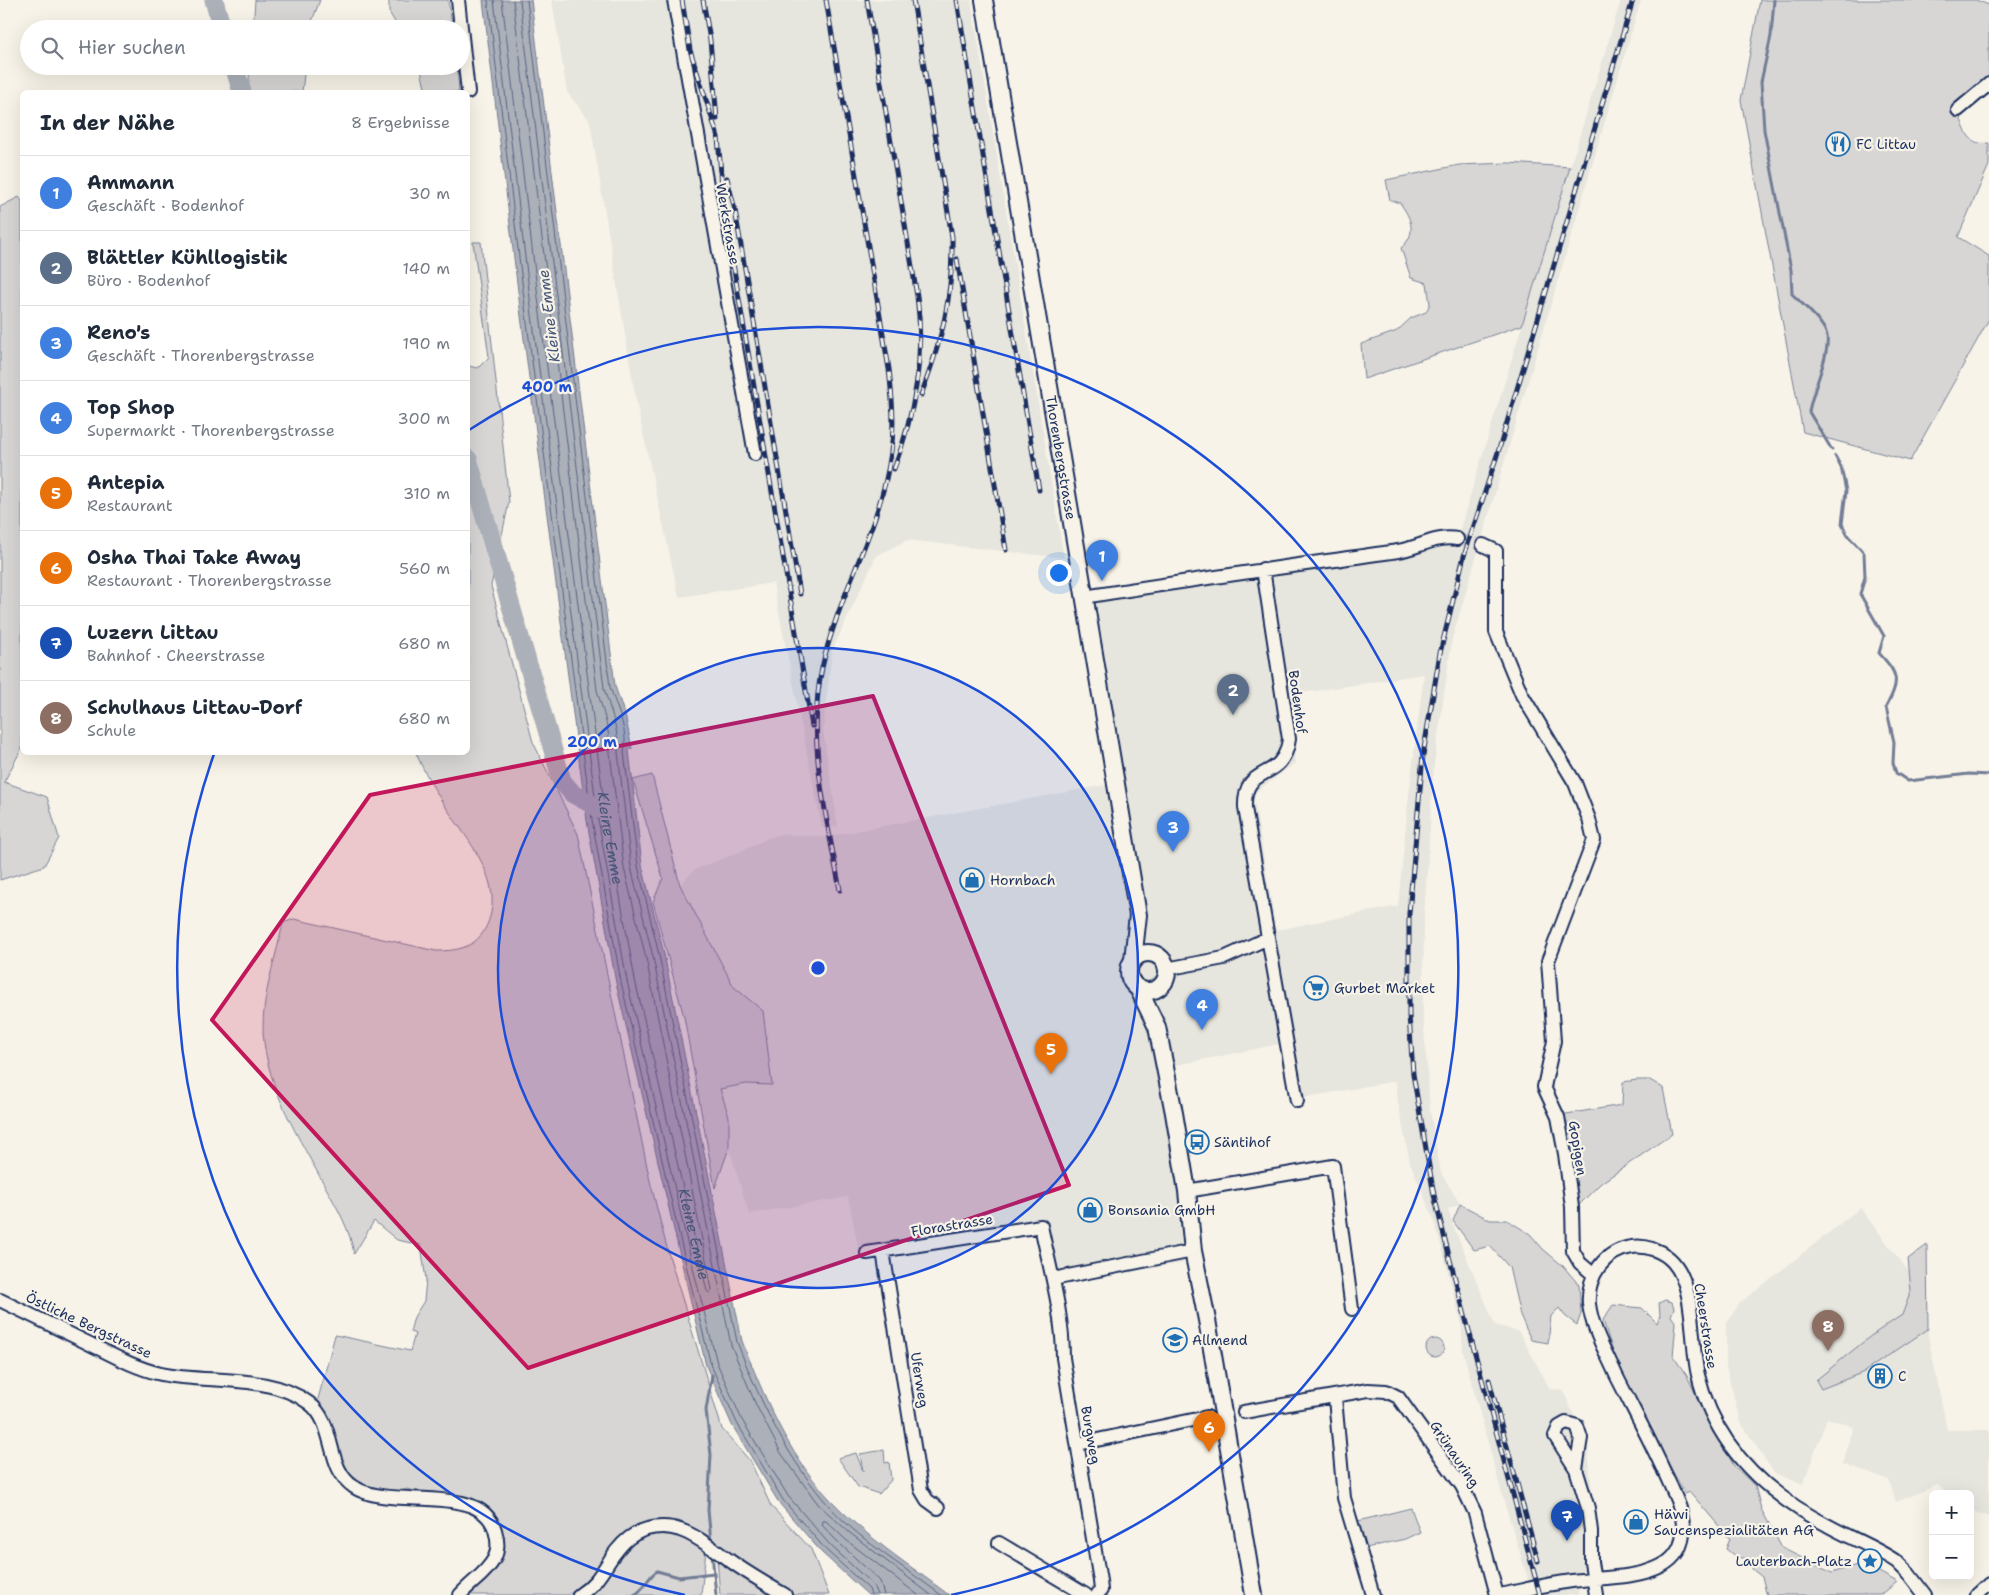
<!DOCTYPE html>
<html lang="de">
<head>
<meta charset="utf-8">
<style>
  body { margin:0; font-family:"Shantell Sans",sans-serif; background:#f6f6f7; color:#1f2937 }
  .controls { position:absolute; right:15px; bottom:15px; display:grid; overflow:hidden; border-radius:8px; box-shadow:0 5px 20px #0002 }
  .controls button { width:45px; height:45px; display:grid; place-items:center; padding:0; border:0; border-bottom:1px solid #e0e1e3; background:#fff; color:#1f2937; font:25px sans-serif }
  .you { position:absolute; left:1058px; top:572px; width:18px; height:18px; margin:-12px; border:4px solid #fff; border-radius:50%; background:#1a73e8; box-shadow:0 0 0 8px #1a73e833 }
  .badge { display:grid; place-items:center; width:32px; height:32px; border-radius:50%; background:#7c3aed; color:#fff; font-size:16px; font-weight:700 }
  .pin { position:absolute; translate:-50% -41px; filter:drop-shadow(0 1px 2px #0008) }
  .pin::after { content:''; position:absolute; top:26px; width:18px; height:15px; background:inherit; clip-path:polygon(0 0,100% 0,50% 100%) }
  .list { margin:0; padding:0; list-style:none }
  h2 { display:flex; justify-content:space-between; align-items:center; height:65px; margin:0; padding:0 20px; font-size:21px }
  h2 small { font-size:16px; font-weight:400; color:#747a83 }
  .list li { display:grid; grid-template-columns:32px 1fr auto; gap:15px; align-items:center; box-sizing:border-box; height:75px; padding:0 20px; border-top:1px solid #e0e1e3 }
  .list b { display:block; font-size:19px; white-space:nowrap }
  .list p { margin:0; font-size:16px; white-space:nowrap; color:#747a83 }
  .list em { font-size:16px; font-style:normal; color:#747a83 }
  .icon { flex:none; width:28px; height:28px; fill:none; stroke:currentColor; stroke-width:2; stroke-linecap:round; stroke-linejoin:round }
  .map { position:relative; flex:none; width:1989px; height:1595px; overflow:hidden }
  .search { position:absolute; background:#fff; box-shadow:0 5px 20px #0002; left:20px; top:20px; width:450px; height:55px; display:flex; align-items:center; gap:12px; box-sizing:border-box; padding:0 18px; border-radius:28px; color:#747a83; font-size:19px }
  .panel { position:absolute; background:#fff; box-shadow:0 5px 20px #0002; left:20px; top:90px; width:450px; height:665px; border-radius:8px }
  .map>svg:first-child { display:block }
  .built { fill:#e6e5de; fill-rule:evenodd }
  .green { fill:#d7d6d4; stroke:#798299 }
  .water { fill:#acb0b9; stroke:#727c95 }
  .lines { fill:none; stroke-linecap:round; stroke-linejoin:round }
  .shore { stroke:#556382; stroke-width:1 }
  .stream { stroke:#727c95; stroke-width:3 }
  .river { stroke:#acb0b9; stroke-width:19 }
  .minor-tunnel { stroke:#cbcccc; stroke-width:12; stroke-dasharray:12 6; stroke-linecap:butt }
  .minor-casing { stroke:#1b2f5e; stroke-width:16 }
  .major-casing { stroke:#1b2f5e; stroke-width:20 }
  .minor { stroke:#f7f3e8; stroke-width:12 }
  .major { stroke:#f7f3e8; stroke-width:16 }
  .rail-casing { stroke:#1b2f5e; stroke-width:5 }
  .rail { stroke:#f7f3e8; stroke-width:3; stroke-dasharray:9; stroke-linecap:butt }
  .marked { fill:#c2185b; fill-opacity:0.2; stroke:#c2185b; stroke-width:4; stroke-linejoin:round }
  .ring { fill:none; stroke:#1d4ed8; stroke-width:2.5 }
  .labels { text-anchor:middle; stroke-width:4.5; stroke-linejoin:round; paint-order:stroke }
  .poi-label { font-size:14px; fill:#1b2f5e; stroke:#f7f3e8; text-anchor:start }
  .street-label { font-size:14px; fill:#1b2f5e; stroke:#f7f3e8 }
  .water-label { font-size:15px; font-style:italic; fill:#465679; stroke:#f7f3e8 }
  .centre { fill:#1d4ed8; stroke:#f7f3e8; stroke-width:2.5 }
  .ring-label { font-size:15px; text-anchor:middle; font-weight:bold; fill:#1d4ed8; stroke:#f7f3e8; stroke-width:4.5; stroke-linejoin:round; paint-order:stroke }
</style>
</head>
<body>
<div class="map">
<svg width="1989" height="1595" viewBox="0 0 1989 1595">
  <rect width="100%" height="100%" fill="#f7f3e8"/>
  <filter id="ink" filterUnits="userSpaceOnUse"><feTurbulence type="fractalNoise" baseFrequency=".02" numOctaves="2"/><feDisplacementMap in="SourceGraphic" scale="10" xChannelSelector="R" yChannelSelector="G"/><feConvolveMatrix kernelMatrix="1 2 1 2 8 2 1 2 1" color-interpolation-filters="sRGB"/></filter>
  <g filter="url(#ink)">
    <!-- built -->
    <path class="built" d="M552 0H971L1064 558 907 540 876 556 832 651 823 730 838 826 822 828 773 583 679 597 636 401 590 121 567 92Z
      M1621 0H1641L1452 639 1434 764 1424 915 1423 1015 1430 1111 1441 1173 1460 1204 1448 1209 1453 1225 1495 1325 1519 1332 1550 1389 1563 1390 1588 1448 1599 1572 1575 1574 1579 1595H1533L1503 1498 1463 1351 1461 1321 1435 1223 1410 1162 1398 1103 1396 1081 1290 1100 1279 1044 1172 1066 1189 1262 1058 1284 1036 1234 861 1261 848 1197 749 1214 729 1148V1117L719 1089 746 1084 763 1011 734 987 680 885 694 870 742 851 768 838 781 834 824 837 1116 783 1084 597 1457 539ZM1424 674 1409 794 1398 906 1276 930 1253 794 1295 763 1289 695Z
      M1860 1208 1928 1297V1335L1947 1430H1989V1517L1970 1510V1494H1947L1938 1485 1896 1502 1889 1480 1842 1463 1854 1427 1827 1418 1803 1484 1774 1473 1741 1423 1726 1367V1325L1739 1304Z"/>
    <!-- green -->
    <path class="green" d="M255 0H320L309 29H253Z
      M389 0H448L453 29H399L389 12Z
      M1760 0H1976L1989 5V78L1956 108C1965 125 1965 147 1989 143V165L1958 237 1989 256V319L1910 461 1803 432 1741 100Z
      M250 66H305L302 92H248Z
      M420 66H457L459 92H426Z
      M1508 163 1570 167 1522 325 1364 379 1361 344 1397 331 1411 318 1426 312 1430 304 1427 283 1411 278 1401 248C1417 234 1412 219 1400 203L1390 200 1386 180 1459 165Z
      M19 197 22 201V748L4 782 47 797 59 838 44 866 0 880V207Z
      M473 242H481L509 502 491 586 533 742 578 834 650 1181 668 1252 722 1429 750 1461 771 1506 811 1549 829 1595H793L715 1547 691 1527 679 1521 665 1520 629 1529 612 1549 604 1565 582 1589 567 1595H467L493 1566 495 1519 414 1491 407 1489 395 1493 372 1491 347 1477 317 1403 335 1335 410 1351 415 1334 410 1332 414 1317 424 1301 426 1280 421 1245 397 1240 374 1221 354 1254C350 1230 338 1209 326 1188 300 1139 266 1088 263 1031 262 995 276 958 283 923L294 919 436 951C456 951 475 948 485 929 508 886 470 843 447 809 435 791 424 772 416 753L468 752V366L478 368 489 357Z
      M652 775 680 885 734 987 763 1011 772 1085 746 1084 720 1089 729 1117V1148L715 1188 684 1017 653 902 663 878 633 780Z
      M1637 1080H1650L1663 1088 1672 1134 1601 1183 1577 1207 1560 1115 1622 1105 1623 1082Z
      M1460 1204 1490 1220H1507L1530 1234 1543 1249 1563 1266 1579 1285 1581 1314 1577 1325 1565 1316 1559 1308 1551 1316 1548 1343 1531 1340 1520 1315 1509 1267 1490 1246 1474 1250 1453 1221Z
      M1927 1245 1928 1329 1864 1372 1821 1389 1816 1380 1872 1335 1902 1315 1911 1291 1908 1259Z
      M1665 1300 1672 1302 1674 1308 1671 1316 1676 1323 1673 1356 1687 1376 1706 1415 1734 1466 1755 1486 1761 1509 1782 1548 1832 1573 1863 1563 1897 1582 1881 1595H1767L1762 1577 1752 1569 1755 1560 1736 1557 1726 1549 1730 1539 1690 1492 1685 1494C1655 1438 1620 1381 1603 1320L1613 1305 1642 1308 1657 1323 1660 1315 1659 1303Z
      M1426 1348a9 9 0 1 1 18 0a9 9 0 1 1-18 0Z
      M884 1450 885 1463 889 1462 891 1480 879 1494 858 1487 838 1458 856 1453 863 1471 860 1454Z
      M1411 1508 1420 1532 1405 1539 1366 1548 1358 1521Z
      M671 1532 689 1539 706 1550 701 1595H585C611 1579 613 1555 634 1540 643 1533 660 1533 671 1532Z
      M717 1558 775 1595H720Z"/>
    <!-- water -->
    <path class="water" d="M483 0H531L615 686 626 719 632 749 629 750 642 865 664 954 742 1341C764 1396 787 1453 828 1497 863 1535 908 1564 949 1595H868L822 1553 779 1503 732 1425 706 1366 616 983 587 821 521 316Z"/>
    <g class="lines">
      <!-- shore -->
      <g class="shore">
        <path d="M488 0 526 315 592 820 621 982 688 1273 711 1365 737 1423 783 1500 826 1550 869 1589 871 1595"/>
        <path d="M494 0 532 315 598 819 627 981 694 1272 717 1363 742 1420 788 1496 830 1545 873 1585 877 1595"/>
        <path id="s1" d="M502 0 540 314 606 818 635 980 702 1270 707 1291 709 1293 712 1290 646 958 624 868 610 753C610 730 603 712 597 690L513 0"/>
        <path d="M520 0 604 688C610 710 619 729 618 752L631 867 653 957 731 1345 756 1405 781 1453 818 1504 850 1533 931 1595"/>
        <path d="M527 0 610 687C616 707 629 731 624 752L638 866 659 955 737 1342C759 1399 784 1452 823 1499 854 1537 902 1565 941 1595"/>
        <path d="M884 1595 880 1581 836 1540 822 1525 823 1521H826L846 1540 918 1595"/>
      </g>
      <!-- stream -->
      <path class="stream" d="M1774 0 1771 36 1761 82 1764 130 1791 270 1792 294C1801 303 1825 323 1827 336 1830 355 1812 391 1809 412L1832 450
        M1835 456 1841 467 1846 491 1842 524 1848 536 1864 553 1865 577 1860 594 1884 636 1879 653C1899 675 1900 680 1886 707L1894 742 1893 763 1896 773 1908 781 1969 774 1989 775
        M711 1542 708 1510 711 1455 706 1410 712 1375
        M712 1553 716 1595
        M634 1595C644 1591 647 1577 657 1571L679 1577 714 1573"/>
      <!-- river -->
      <path class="river" d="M214 0 222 29
        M234 66 242 92
        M468 459 562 781 573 794 606 812"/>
      <!-- minor-tunnel -->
      <path class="minor-tunnel" d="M1457 539 1483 545"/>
      <!-- minor casing -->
      <g class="minor-casing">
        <path id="minor" d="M458 0 468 92
          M674 0 755 454
          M1958 110 1989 84
          M1483 545 1496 551V632L1522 695 1575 783 1589 819 1594 840 1548 961 1554 1041 1544 1087 1558 1117 1565 1154 1572 1207 1573 1251 1580 1263 1594 1275
          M1263 569 1289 739C1283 785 1243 761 1245 808L1297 1101
          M1084 597C1189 580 1293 566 1398 551 1418 548 1437 535 1457 539
          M1166 969 1224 958 1268 938
          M1187 1191 1333 1166 1352 1309
          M883 1251 921 1490 927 1500 938 1508
          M867 1253 1041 1226C1050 1269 1063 1314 1063 1358L1100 1581 1101 1590 1097 1595
          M1053 1279 1193 1251
          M0 1300C29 1314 59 1329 88 1343 112 1355 135 1368 161 1374 208 1384 268 1373 309 1403 337 1424 325 1468 354 1487 390 1511 480 1481 495 1530 498 1540 499 1550 494 1559 486 1574 471 1582 460 1595
          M1335 1398 1344 1498 1373 1595
          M1244 1412 1368 1390 1386 1391 1398 1397 1462 1486 1475 1513 1497 1595
          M1078 1444 1207 1417
          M1576 1469 1581 1438 1577 1426 1566 1423 1559 1427 1555 1436 1576 1469 1588 1508 1591 1531V1562L1596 1595
          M999 1543 1086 1595
          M579 1595C605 1579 607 1555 629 1538 643 1527 664 1524 680 1530 698 1536 714 1550 729 1560 747 1573 766 1584 785 1595
          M1500 1595C1524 1590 1547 1584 1572 1581 1618 1575 1700 1583 1680 1508 1662 1462 1638 1419 1616 1375 1606 1352 1592 1329 1589 1304 1587 1276 1604 1251 1632 1247 1647 1245 1663 1251 1673 1262 1696 1288 1690 1341 1698 1375 1715 1445 1765 1493 1827 1525 1850 1538 1875 1547 1897 1562L1909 1574 1925 1595
          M1977 1595 1989 1584"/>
      </g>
      <!-- major casing -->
      <g class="major-casing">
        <g id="major">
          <path id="s2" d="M984 0 1138 915 1133 960"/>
          <circle cx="1148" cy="972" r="19"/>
          <path d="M1138 988 1157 1027 1174 1113 1187 1191 1193 1251 1207 1320 1254 1595"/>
        </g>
      </g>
      <!-- minor -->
      <use href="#minor" class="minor"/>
      <!-- major -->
      <use href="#major" class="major"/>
      <!-- rail casing -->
      <g class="rail-casing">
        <path id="rail" d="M682 0 690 50 718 137 724 211 812 726
          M703 0 710 40 717 119
          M826 0 889 369C892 396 895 424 891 452 881 528 838 594 822 668 806 742 827 818 840 890
          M867 0 917 296C925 357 915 412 894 469
          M913 0 952 237C953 298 942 339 921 395
          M957 0 1039 490
          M727 178 735 210 800 594
          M957 259 1006 550
          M1489 1380 1538 1561
          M1540 1595 1450 1260 1434 1195 1413 1074 1409 1015V913L1423 755 1440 653 1464 556 1500 446 1633 0"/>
      </g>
      <!-- rail -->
      <use href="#rail" class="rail"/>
    </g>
  </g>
  <!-- marked area -->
  <path class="marked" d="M873 696 1069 1185 528 1368 212 1020 370 795Z"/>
  <!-- distance rings -->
  <circle cx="818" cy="968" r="320" fill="#1d4ed8" fill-opacity=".12"/>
  <g class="ring">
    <circle cx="818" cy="968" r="320"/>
    <path d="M685 1595A641 641 0 0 1 214 754M469 430A641 641 0 1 1 951 1595"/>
  </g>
  <!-- icons -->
  <defs>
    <g id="restaurant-ring" transform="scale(1.25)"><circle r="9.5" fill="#f7f3e8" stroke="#1f6fb2" stroke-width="1.5"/><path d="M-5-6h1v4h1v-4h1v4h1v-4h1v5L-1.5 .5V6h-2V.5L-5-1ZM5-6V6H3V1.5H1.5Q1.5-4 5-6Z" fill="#1f6fb2"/></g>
    <g id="shop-ring" transform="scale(1.25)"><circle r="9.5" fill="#f7f3e8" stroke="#1f6fb2" stroke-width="1.5"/><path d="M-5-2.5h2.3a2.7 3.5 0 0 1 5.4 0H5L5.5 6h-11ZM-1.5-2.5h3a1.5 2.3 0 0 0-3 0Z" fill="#1f6fb2"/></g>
    <g id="supermarket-ring" transform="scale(1.25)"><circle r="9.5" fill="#f7f3e8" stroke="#1f6fb2" stroke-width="1.5"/><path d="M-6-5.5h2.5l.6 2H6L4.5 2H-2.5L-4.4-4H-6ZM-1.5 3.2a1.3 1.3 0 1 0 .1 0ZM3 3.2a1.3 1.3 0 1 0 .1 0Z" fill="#1f6fb2"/></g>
    <g id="bus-ring" transform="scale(1.25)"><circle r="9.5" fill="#f7f3e8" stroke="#1f6fb2" stroke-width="1.5"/><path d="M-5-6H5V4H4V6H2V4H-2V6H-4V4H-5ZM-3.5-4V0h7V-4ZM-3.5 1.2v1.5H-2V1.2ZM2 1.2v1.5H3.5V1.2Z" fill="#1f6fb2"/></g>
    <g id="school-ring" transform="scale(1.25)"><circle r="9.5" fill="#f7f3e8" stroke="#1f6fb2" stroke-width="1.5"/><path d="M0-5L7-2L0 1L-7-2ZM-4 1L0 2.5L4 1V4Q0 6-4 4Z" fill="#1f6fb2"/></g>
    <g id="building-ring" transform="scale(1.25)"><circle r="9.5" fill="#f7f3e8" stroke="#1f6fb2" stroke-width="1.5"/><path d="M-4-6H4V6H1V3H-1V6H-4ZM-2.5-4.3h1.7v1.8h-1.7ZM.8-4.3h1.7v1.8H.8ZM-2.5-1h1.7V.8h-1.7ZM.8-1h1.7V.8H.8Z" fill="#1f6fb2"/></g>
    <g id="sight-ring" transform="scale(1.25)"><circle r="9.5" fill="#f7f3e8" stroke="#1f6fb2" stroke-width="1.5"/><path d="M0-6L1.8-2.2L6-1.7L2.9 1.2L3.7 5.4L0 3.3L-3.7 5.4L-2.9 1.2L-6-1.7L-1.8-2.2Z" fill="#1f6fb2"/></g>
  </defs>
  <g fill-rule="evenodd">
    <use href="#restaurant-ring" x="1838" y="144"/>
    <use href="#shop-ring" x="972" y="880"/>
    <use href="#supermarket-ring" x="1316" y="988"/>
    <use href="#bus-ring" x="1197" y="1142"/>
    <use href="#shop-ring" x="1090" y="1210"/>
    <use href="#school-ring" x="1175" y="1340"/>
    <use href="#building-ring" x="1880" y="1376"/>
    <use href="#shop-ring" x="1636" y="1522"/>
    <use href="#sight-ring" x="1870" y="1561"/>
  </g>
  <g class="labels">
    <!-- poi labels -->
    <g class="poi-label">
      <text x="1856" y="149">FC Littau</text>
      <text x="990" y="885">Hornbach</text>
      <text x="1334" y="993">Gurbet Market</text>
      <text x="1214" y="1147">Säntihof</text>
      <text x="1108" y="1215">Bonsania GmbH</text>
      <text x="1192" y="1345">Allmend</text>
      <text x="1898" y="1381">C</text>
      <text x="1654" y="1519">Häwi<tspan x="1654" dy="16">Saucenspezialitäten AG</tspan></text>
      <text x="1852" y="1566" text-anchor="end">Lauterbach-Platz</text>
    </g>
    <!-- street labels -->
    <g class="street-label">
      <text transform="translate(728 224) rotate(80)" y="5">Werkstrasse</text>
      <text dy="5" stroke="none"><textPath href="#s2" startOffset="464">Thorenbergstrasse</textPath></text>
      <text transform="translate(1298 702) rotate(82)" y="5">Bodenhof</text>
      <text transform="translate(1578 1148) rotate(81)" y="5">Gopigen</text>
      <text transform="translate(952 1225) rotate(-9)" y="5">Florastrasse</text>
      <text transform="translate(89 1325) rotate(25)" y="5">Östliche Bergstrasse</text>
      <text transform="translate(1706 1326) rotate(81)" y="5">Cheerstrasse</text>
      <text transform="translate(920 1380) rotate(81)" y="5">Uferweg</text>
      <text transform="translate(1091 1435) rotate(80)" y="5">Burgweg</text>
      <text transform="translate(1455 1454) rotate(56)" y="5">Grünauring</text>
    </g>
    <!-- water labels -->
    <g class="water-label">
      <text transform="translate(549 316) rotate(-97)" y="5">Kleine Emme</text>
      <text dy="5" stroke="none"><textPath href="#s1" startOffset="845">Kleine Emme</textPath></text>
      <text dy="5" stroke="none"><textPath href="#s1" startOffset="1250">Kleine Emme</textPath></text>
    </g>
  </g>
  <circle cx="818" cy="968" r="8" class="centre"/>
  <g class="ring-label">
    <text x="547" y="392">400 m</text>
    <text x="592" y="747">200 m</text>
  </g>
</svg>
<div class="controls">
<button>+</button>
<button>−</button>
</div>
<div class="you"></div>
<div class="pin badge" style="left:1102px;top:581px;background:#3f7fe0">1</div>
<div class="pin badge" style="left:1233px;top:715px;background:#5c6f8a">2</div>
<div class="pin badge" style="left:1173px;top:852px;background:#3f7fe0">3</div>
<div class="pin badge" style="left:1202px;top:1030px;background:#3f7fe0">4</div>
<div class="pin badge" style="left:1051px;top:1074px;background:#e8710a">5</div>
<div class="pin badge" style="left:1209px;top:1452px;background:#e8710a">6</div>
<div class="pin badge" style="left:1567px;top:1541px;background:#1a4fb4">7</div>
<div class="pin badge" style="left:1828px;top:1351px;background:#8d6e63">8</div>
<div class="search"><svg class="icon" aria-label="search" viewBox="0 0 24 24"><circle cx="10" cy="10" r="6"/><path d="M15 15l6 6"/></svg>Hier suchen</div>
<section class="panel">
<h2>In der Nähe<small>8 Ergebnisse</small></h2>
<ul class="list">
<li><span class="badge" style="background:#3f7fe0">1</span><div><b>Ammann</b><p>Geschäft · Bodenhof</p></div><em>30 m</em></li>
<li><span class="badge" style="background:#5c6f8a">2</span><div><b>Blättler Kühllogistik</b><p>Büro · Bodenhof</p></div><em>140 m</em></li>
<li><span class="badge" style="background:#3f7fe0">3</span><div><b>Reno's</b><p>Geschäft · Thorenbergstrasse</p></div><em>190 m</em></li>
<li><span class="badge" style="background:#3f7fe0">4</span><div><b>Top Shop</b><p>Supermarkt · Thorenbergstrasse</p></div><em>300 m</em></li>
<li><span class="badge" style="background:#e8710a">5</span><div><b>Antepia</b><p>Restaurant</p></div><em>310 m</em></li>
<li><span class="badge" style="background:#e8710a">6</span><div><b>Osha Thai Take Away</b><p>Restaurant · Thorenbergstrasse</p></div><em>560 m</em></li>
<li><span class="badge" style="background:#1a4fb4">7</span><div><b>Luzern Littau</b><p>Bahnhof · Cheerstrasse</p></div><em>680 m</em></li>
<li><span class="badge" style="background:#8d6e63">8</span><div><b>Schulhaus Littau-Dorf</b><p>Schule</p></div><em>680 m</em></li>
</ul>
</section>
</div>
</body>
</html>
